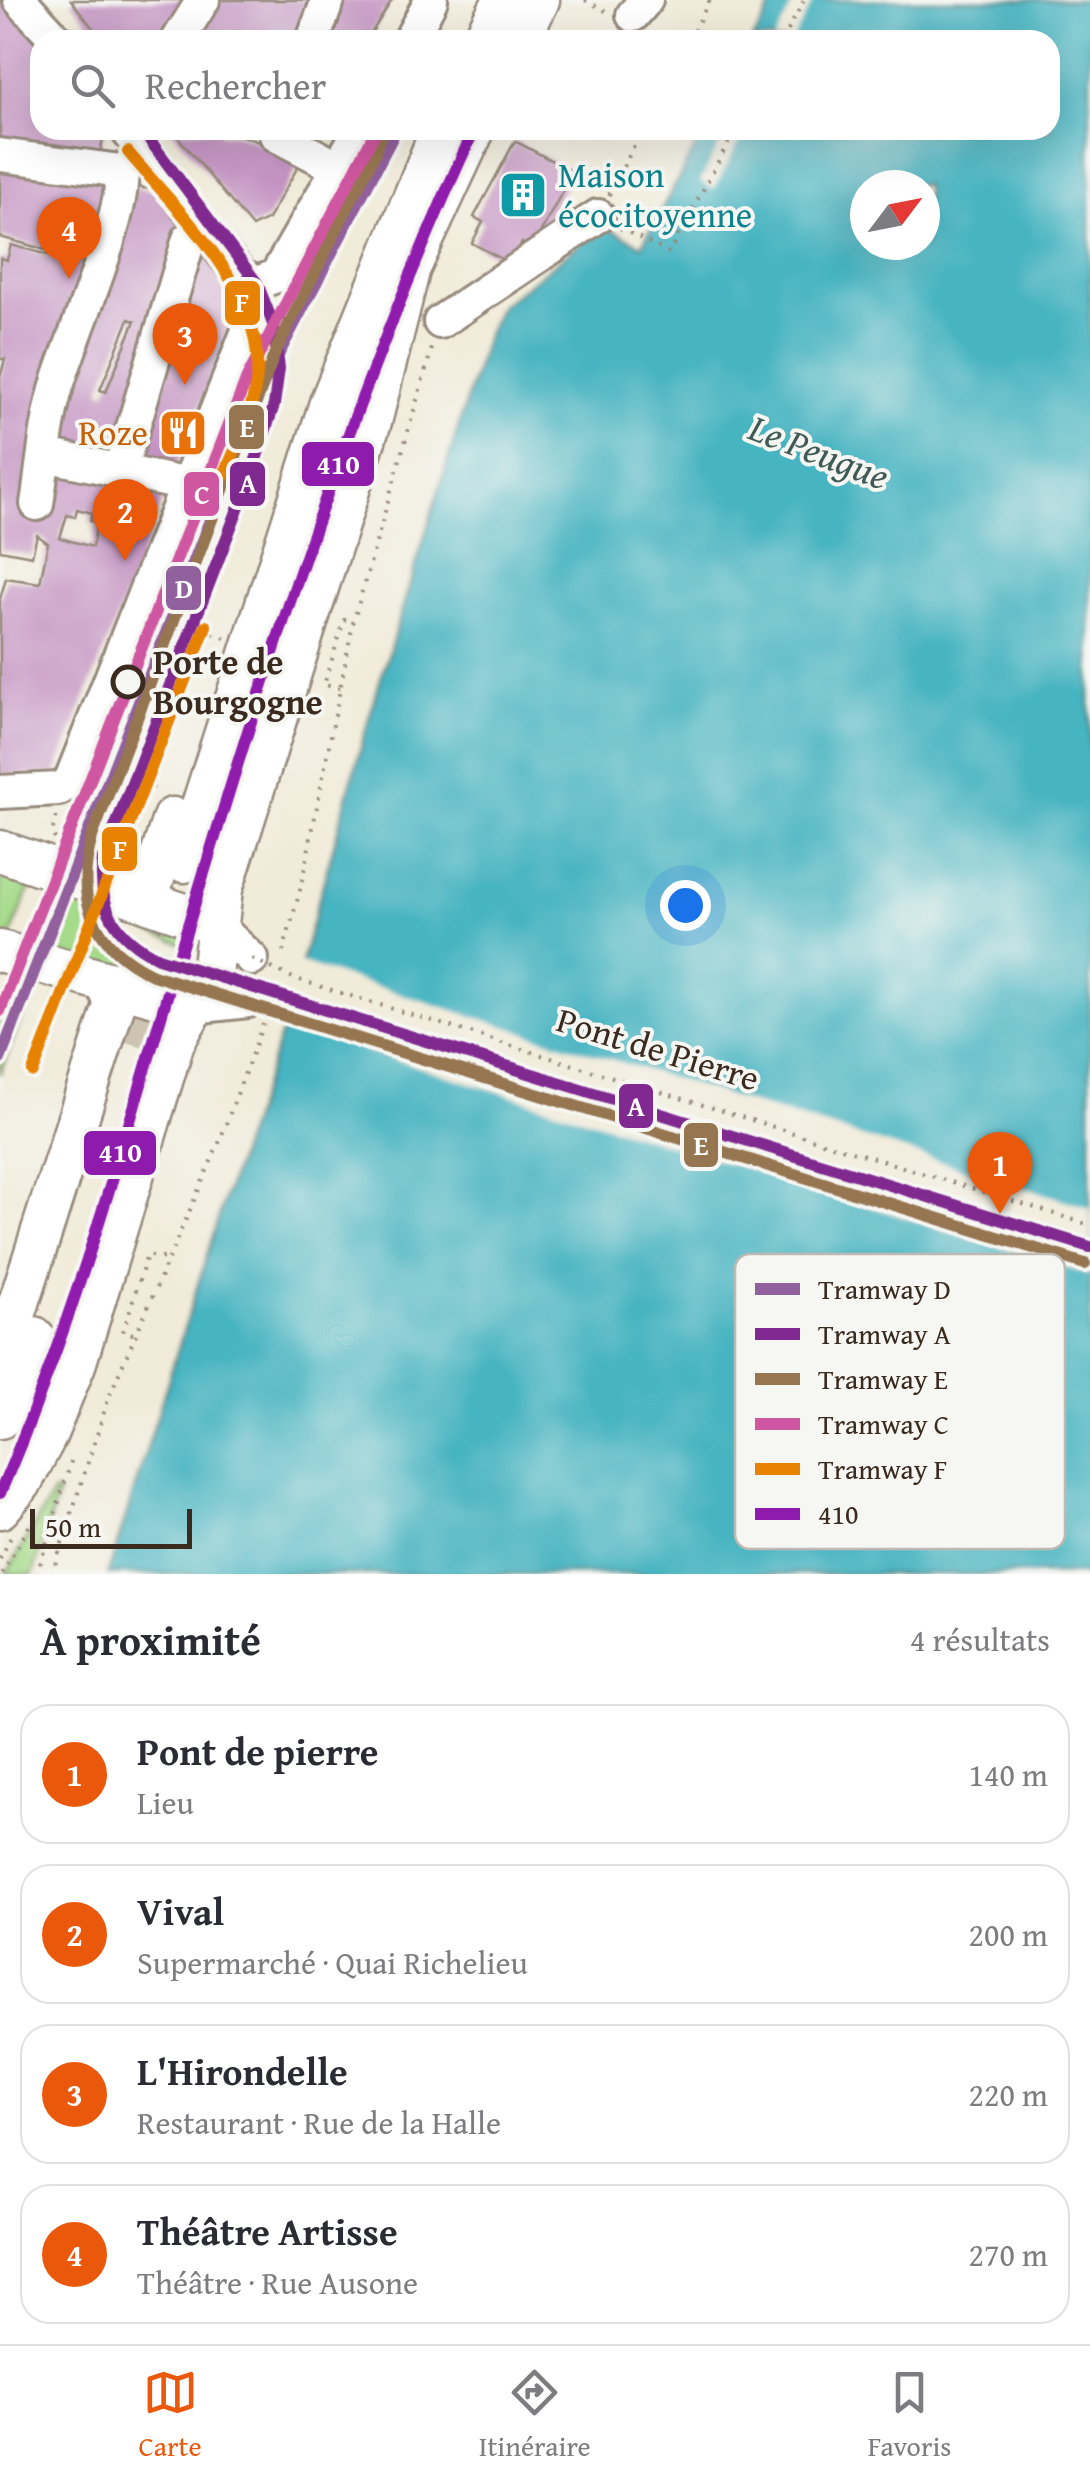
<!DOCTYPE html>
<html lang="fr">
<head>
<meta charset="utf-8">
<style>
  body { margin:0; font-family:"Gentium Book Plus",serif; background:#f7f7f7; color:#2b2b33 }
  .compass { position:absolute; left:850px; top:170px; width:90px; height:90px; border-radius:50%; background:#fff; box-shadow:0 10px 40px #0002; rotate:58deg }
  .scale { position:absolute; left:30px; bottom:25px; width:162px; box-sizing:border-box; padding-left:10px; border:5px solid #3b2a1e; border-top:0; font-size:28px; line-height:35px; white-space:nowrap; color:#3b2a1e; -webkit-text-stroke:8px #f6f6f2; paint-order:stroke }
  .you { position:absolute; left:685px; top:905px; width:35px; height:35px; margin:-25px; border:8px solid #fff; border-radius:50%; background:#1a73e8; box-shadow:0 0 0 15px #1a73e833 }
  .badge { display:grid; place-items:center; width:65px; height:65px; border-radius:50%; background:#ea580c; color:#fff; font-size:32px; font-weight:700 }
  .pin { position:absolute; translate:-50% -82px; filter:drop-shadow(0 2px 5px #0008) }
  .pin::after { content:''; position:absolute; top:52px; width:35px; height:30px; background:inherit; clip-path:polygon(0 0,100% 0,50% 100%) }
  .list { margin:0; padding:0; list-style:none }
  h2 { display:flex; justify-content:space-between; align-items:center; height:130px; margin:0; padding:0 40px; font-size:42px }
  h2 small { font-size:32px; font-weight:400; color:#7c7c81 }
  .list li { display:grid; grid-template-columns:65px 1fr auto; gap:30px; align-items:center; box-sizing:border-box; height:140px; margin:0 20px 20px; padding:0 20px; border:2px solid #e1e1e2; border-radius:30px }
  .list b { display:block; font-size:38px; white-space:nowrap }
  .list p { margin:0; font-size:32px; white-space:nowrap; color:#7c7c81 }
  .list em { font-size:32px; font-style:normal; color:#7c7c81 }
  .icon { flex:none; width:55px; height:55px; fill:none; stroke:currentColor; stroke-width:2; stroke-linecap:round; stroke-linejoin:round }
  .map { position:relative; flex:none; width:1090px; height:1574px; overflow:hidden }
  .search { position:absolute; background:#fff; box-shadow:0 10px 40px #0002; left:30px; right:30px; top:30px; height:110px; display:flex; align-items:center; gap:25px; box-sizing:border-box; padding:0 35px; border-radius:30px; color:#7c7c81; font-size:38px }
  .sheet { height:770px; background:#fff }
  nav { display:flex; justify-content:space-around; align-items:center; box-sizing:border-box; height:140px; border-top:2px solid #e1e1e2; background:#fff; font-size:28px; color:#7c7c81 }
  nav a { display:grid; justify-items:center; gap:5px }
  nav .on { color:#ea580c }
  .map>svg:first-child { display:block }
  .green { fill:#a6db8b; stroke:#708254; stroke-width:2.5 }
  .water { fill:#46b4c1; stroke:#406f70; stroke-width:2.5; fill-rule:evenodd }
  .pier { fill:#f1ebd9 }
  .building { fill:#c493c2; fill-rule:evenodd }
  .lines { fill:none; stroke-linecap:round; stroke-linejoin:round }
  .major-tunnel { stroke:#cdc4b4; stroke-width:40; stroke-dasharray:40 20; stroke-linecap:butt }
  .minor-casing { stroke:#968a7c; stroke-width:38 }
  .major-casing { stroke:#968a7c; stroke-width:45 }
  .path { stroke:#968a7c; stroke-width:4; stroke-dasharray:2.5 8; stroke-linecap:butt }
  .minor { stroke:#fff; stroke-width:32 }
  .major { stroke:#fff; stroke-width:40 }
  .path-bridge { stroke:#968a7c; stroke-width:4; stroke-dasharray:2.5 8; stroke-linecap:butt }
  .bus-1-casing { stroke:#f6f6f2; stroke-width:20 }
  .bus-1 { stroke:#8f1bac; stroke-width:12 }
  .tram-1-casing { stroke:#f6f6f2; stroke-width:20 }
  .tram-2-casing { stroke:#f6f6f2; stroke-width:20 }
  .tram-3-casing { stroke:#f6f6f2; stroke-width:20 }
  .tram-4-casing { stroke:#f6f6f2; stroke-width:20 }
  .tram-5-casing { stroke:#f6f6f2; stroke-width:20 }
  .tram-1 { stroke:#91619d; stroke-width:12 }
  .tram-2 { stroke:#802990; stroke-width:12 }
  .tram-3 { stroke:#967651; stroke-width:12 }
  .tram-4 { stroke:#cf56a0; stroke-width:12 }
  .tram-5 { stroke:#e78202; stroke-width:12 }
  .stop-dot { fill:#f6f6f2; stroke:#3b2a1e; stroke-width:5 }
  .labels { text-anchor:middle; stroke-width:8; stroke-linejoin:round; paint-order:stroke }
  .culture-label { font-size:35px; fill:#0d838f; stroke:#f6f6f2; text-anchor:start }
  .food-label { font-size:35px; fill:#c56008; stroke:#f6f6f2; text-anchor:end }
  .stop-label { font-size:35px; font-weight:bold; fill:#3b2a1e; stroke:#f6f6f2; text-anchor:start }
  .street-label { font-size:35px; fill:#3b2a1e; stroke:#f6f6f2 }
  .water-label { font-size:38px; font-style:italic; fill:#3f5a57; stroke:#f6f6f2 }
  .key { fill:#f6f6f2; stroke:#beb9b2; stroke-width:2.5 }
  .key-label { font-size:28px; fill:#3b2a1e }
  .line-badge { stroke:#f6f6f2; stroke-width:4 }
  .badge-label { font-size:28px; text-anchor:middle; font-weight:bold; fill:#fff }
</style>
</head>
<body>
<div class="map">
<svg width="1090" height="1574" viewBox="0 0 1090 1574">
  <rect width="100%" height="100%" fill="#f6f6f2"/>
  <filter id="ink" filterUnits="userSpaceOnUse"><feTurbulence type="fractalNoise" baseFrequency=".01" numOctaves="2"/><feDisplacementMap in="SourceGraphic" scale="20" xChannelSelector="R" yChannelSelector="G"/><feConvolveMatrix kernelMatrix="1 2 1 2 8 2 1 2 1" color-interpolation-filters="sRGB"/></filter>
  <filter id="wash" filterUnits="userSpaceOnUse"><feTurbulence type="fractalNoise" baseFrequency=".0048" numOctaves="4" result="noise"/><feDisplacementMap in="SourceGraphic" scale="40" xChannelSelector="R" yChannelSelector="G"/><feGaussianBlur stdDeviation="2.25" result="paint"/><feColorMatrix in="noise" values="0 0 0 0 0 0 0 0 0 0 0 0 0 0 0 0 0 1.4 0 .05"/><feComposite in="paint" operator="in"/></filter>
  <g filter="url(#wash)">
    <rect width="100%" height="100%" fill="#f1ebd9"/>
    <!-- green -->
    <path class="green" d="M0 873 32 883 10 938 0 935Z
      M74 896 95 902C107 950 146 963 188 973L175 983 53 951Z
      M128 913 185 934 193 948 147 931Z
      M8 997 27 1004 0 1074V1017Z
      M54 1492 58 1493 33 1574H6Z"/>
    <!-- water -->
    <path class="water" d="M775 0H1090V1574H108L229 1184 284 1025 372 707 486 337 500 306 603 226 642 245 705 130H1050V40H753ZM865 185H925V245H865Z"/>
    <!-- pier -->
    <path class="pier" d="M795 0H814L793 40H774Z
      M727 130H745L714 190 700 182Z
      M298 962 1090 1208V1275L280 1024Z"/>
    <g id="blocks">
      <!-- building -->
      <path class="building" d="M0 0H9L40 40V130H105L99 157 0 147Z
        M71 0H188L162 40H102Z
        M221 0H320L305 40H195Z
        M337 0H392L367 40H321Z
        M172 130H220L219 134 234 133 303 158 268 219 252 227Z
        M515 141 573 172 532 248 522 243 511 264 472 243 483 222 474 217Z
        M0 168 110 180 90 261 84 260 46 382 51 469 166 492 56 774 0 775V599L6 578 40 583 48 543 37 535 32 556 0 550V378L5 359H0V258L7 260 11 245 56 257 57 253 0 237ZM77 509 92 513 90 521 97 523 92 547 60 538 67 515 75 517Z
        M135 187 157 190 184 224 115 456 56 445ZM129 319 135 321 106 392 100 390Z
        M205 251 240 299 225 343 175 470 133 460 194 253Z"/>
    </g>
  </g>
  <g filter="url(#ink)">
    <use href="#blocks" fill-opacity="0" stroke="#968a7c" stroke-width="2.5"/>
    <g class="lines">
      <!-- major-tunnel -->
      <path class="major-tunnel" d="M126 1042 184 862"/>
      <!-- minor casing -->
      <g class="minor-casing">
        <path id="minor" d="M20 0 57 40
          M633 15 646 0
          M178 40 203 0
          M313 40 328 0
          M410 40 431 0
          M278 130 276 135 339 168
          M0 155 121 171
          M241 276 257 283 276 276 360 130
          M440 322 598 216
          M45 455 188 485
          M120 471 189 239 203 227
          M37 504C43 465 46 421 58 383 72 337 127 211 121 171
          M0 792 59 789 70 782 255 313 241 276 127 130
          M216 925 252 959
          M193 1007 248 1001"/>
      </g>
      <!-- major casing -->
      <g class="major-casing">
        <path id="major" d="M483 40 504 0
          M519 40 539 0
          M402 285 474 130
          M0 851 216 925
          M184 862 330 403 441 130
          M131 895 152 884 173 818
          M0 951 193 1007
          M0 1362 115 1003 107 985
          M0 1418 34 1337
          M0 1508 21 1483 46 1436 76 1362 174 1042 212 975 222 889 372 418 411 263"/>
      </g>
      <!-- path -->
      <path class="path" d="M585 0 608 12
        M592 40 610 30
        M689 40 710 0
        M783 40 804 0
        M609 195 642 130
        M620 228 669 253 735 130
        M164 614 225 638
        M340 688 324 685 344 620 353 623
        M110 756 156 773 151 795
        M55 839 52 832 57 815
        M66 840 79 808
        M27 927 38 898
        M283 952 302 883 353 623 432 348
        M133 1334 123 1332 147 1255 167 1259
        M0 1559 11 1537
        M2 1574 32 1521
        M37 1574 73 1455
        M52 1574 110 1394 219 1143 263 1024"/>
      <!-- minor -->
      <use href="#minor" class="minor"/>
      <!-- major -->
      <use href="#major" class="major"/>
      <!-- path-bridge -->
      <path class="path-bridge" d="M252 959 293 978 1090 1225"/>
      <!-- bus-1 casing -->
      <g class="bus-1-casing">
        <path id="bus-1" d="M0 1493C80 1308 132 1111 190 919 271 650 356 385 474 130"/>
      </g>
      <!-- bus-1 -->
      <use href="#bus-1" class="bus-1"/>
      <!-- tram-1 casing -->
      <g class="tram-1-casing">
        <path id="tram-1" d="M0 1059 263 384 396 130"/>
      </g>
      <!-- tram-2 casing -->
      <g class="tram-2-casing">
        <path id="tram-2" d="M142 130 257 283 273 324 279 368 274 405 251 475 103 859C97 907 115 937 158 958L1090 1247"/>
      </g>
      <!-- tram-3 casing -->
      <g class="tram-3-casing">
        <path id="tram-3" d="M382 130 374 155 276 350 92 837C74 899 93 947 153 975L1085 1264"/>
      </g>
      <!-- tram-4 casing -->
      <g class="tram-4-casing">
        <path id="tram-4" d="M0 1011 247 378 376 130"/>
      </g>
      <!-- tram-5 casing -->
      <g class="tram-5-casing">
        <path id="tram-5" d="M128 152C179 213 263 288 257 374 254 412 235 450 220 484
          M33 1072 206 626"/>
      </g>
      <!-- tram-1 -->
      <use href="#tram-1" class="tram-1"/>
      <!-- tram-2 -->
      <use href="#tram-2" class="tram-2"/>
      <!-- tram-3 -->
      <use href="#tram-3" class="tram-3"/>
      <!-- tram-4 -->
      <use href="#tram-4" class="tram-4"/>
      <!-- tram-5 -->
      <use href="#tram-5" class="tram-5"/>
    </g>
  </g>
  <!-- icons -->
  <defs>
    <g id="building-square" transform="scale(2.5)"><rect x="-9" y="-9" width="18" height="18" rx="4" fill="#0f9aa8" stroke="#f6f6f2"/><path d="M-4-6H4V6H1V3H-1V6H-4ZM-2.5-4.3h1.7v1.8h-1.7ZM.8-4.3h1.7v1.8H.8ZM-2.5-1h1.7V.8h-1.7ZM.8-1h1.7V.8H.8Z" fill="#fff"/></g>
    <g id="restaurant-square" transform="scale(2.5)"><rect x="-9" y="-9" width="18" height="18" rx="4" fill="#e8710a" stroke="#f6f6f2"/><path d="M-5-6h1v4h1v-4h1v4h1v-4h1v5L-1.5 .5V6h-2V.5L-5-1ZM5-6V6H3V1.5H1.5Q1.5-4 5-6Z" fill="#fff"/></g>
  </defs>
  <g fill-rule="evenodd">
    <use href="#building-square" x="523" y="195"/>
    <use href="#restaurant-square" x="183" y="433"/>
  </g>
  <!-- markers -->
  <circle class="stop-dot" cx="128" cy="682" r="15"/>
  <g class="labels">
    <!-- culture labels -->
    <g class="culture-label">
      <text x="558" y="187">Maison<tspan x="558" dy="40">écocitoyenne</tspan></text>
    </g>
    <!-- food labels -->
    <g class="food-label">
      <text x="148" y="445">Roze</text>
    </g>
    <!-- stop labels -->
    <g class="stop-label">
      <text x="153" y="674">Porte de<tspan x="153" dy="40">Bourgogne</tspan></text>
    </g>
    <!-- street labels -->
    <g class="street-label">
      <text transform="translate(658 1049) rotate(17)" y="12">Pont de Pierre</text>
    </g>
    <!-- water labels -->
    <g class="water-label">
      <text transform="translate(819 452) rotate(21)" y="13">Le Peugue</text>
    </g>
  </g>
  <!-- legend -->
  <rect x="735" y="1254" width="330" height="295" rx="15" class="key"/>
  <rect x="755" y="1283" width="45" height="12" fill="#91619d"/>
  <rect x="755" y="1328" width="45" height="12" fill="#802990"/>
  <rect x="755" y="1373" width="45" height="12" fill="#967651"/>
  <rect x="755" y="1418" width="45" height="12" fill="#cf56a0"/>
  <rect x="755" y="1463" width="45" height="12" fill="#e78202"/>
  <rect x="755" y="1508" width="45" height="12" fill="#8f1bac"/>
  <g class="key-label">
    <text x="818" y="1299">Tramway D</text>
    <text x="818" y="1344">Tramway A</text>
    <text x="818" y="1389">Tramway E</text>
    <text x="818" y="1434">Tramway C</text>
    <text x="818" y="1479">Tramway F</text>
    <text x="818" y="1524">410</text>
  </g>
  <g class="line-badge">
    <rect x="223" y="279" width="39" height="48" rx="10" fill="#e78202"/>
    <rect x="227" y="403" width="39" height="48" rx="10" fill="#967651"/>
    <rect x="300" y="440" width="76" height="48" rx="10" fill="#8f1bac"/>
    <rect x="228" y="460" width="39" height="48" rx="10" fill="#802990"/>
    <rect x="182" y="470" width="39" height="48" rx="10" fill="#cf56a0"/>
    <rect x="164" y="564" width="39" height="48" rx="10" fill="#91619d"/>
    <rect x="100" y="825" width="39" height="48" rx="10" fill="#e78202"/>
    <rect x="617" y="1082" width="38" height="48" rx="10" fill="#802990"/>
    <rect x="682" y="1121" width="38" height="48" rx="10" fill="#967651"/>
    <rect x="82" y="1129" width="76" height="48" rx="10" fill="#8f1bac"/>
  </g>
  <g class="badge-label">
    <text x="242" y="312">F</text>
    <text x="247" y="437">E</text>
    <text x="338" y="474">410</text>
    <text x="248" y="493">A</text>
    <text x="202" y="504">C</text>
    <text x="184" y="598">D</text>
    <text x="120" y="859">F</text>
    <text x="636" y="1116">A</text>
    <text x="701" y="1155">E</text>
    <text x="120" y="1162">410</text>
  </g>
</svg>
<svg class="compass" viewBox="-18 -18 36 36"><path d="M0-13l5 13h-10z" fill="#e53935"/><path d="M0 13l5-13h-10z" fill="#7c7c81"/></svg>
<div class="scale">50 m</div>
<div class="you"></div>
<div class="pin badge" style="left:1000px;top:1214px">1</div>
<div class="pin badge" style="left:125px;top:561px">2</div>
<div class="pin badge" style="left:185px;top:385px">3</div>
<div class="pin badge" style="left:69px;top:279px">4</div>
<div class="search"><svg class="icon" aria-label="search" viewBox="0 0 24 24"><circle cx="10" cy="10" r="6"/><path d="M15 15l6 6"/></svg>Rechercher</div>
</div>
<section class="sheet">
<h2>À proximité<small>4 résultats</small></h2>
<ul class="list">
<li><span class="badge">1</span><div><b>Pont de pierre</b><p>Lieu</p></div><em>140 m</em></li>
<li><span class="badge">2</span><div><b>Vival</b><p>Supermarché · Quai Richelieu</p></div><em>200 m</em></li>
<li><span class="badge">3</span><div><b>L'Hirondelle</b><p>Restaurant · Rue de la Halle</p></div><em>220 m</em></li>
<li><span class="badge">4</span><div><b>Théâtre Artisse</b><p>Théâtre · Rue Ausone</p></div><em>270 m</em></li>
</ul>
</section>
<nav>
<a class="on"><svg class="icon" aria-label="map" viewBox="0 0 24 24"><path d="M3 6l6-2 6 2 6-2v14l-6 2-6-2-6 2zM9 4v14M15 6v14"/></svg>Carte</a>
<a><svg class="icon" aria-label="directions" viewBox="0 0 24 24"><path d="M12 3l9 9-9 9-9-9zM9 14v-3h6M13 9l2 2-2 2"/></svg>Itinéraire</a>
<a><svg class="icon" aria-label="saved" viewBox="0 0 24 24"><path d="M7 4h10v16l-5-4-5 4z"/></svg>Favoris</a>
</nav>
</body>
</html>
